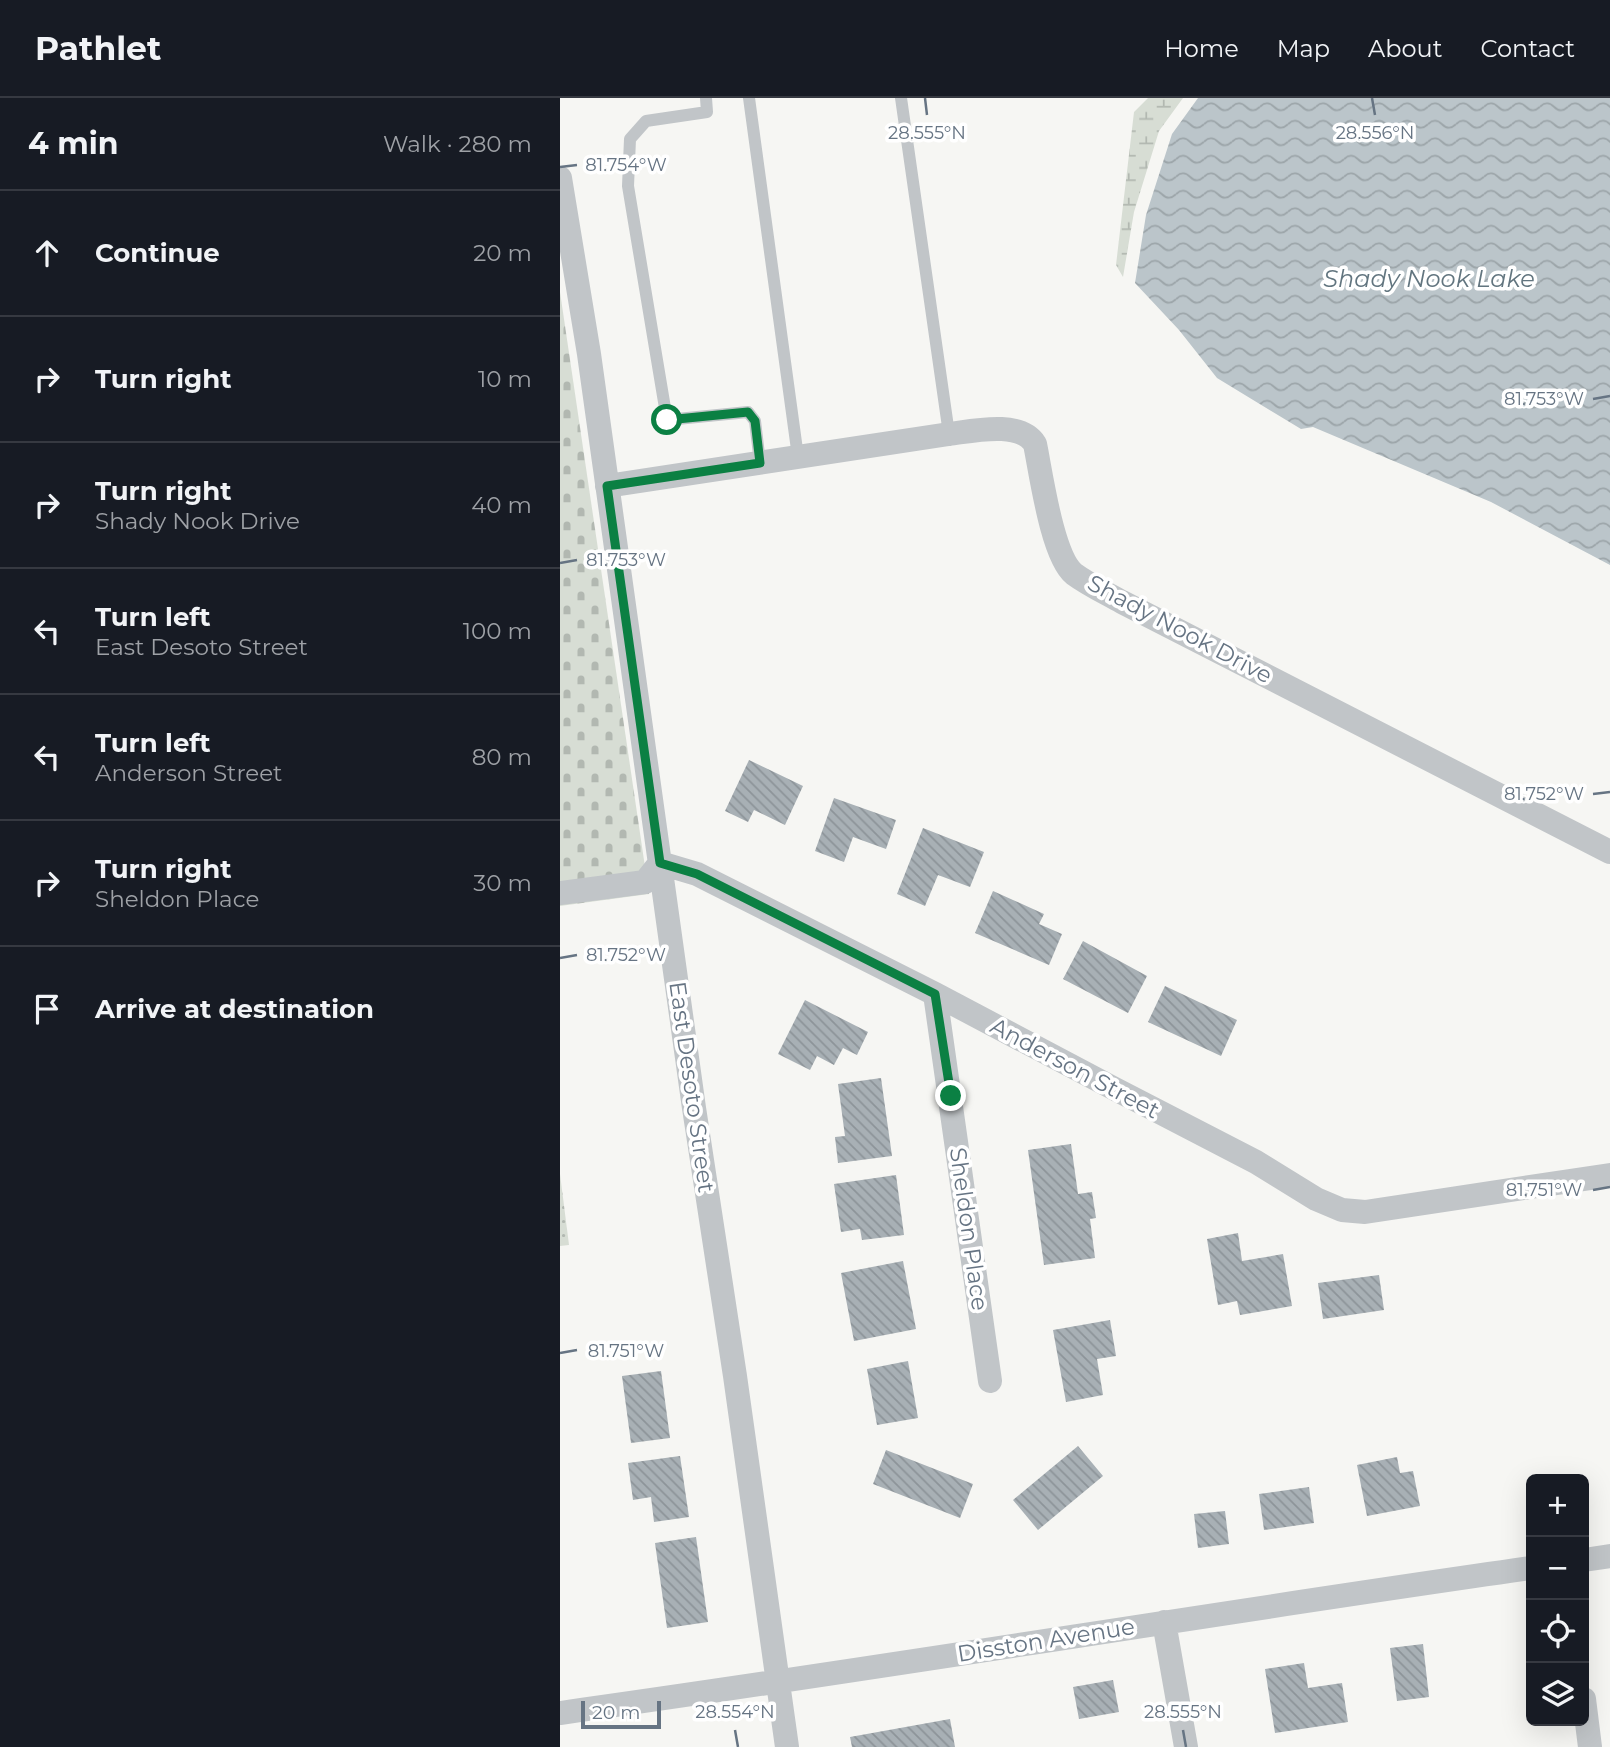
<!DOCTYPE html>
<html lang="en">
<head>
<meta charset="utf-8">
<style>
  body { margin:0; font-family:Montserrat,sans-serif; background:#242831; color:#f1f3f6 }
  .controls { position:absolute; right:21px; bottom:21px; display:grid; overflow:hidden; border-radius:10px; box-shadow:0 7px 28px #0002 }
  .controls button { width:63px; height:63px; display:grid; place-items:center; padding:0; border:0; border-bottom:2px solid #363941; background:#171b24; color:#f1f3f6; font:35px sans-serif }
  .scale { position:absolute; left:21px; bottom:18px; width:80px; box-sizing:border-box; padding-left:7px; border:4px solid #667483; border-top:0; font-size:19px; line-height:24px; white-space:nowrap; color:#667483; -webkit-text-stroke:5px #fff; paint-order:stroke }
  .stop { position:absolute; width:21px; height:21px; margin:-16px; border:5px solid #0b8043; border-radius:50%; background:#fff }
  .stop.end { background:#0b8043; border-color:#fff; box-shadow:0 2px 7px #0008 }
  .list { margin:0; padding:0; list-style:none }
  h2 { display:flex; justify-content:space-between; align-items:center; height:91px; margin:0; padding:0 28px; font-size:30px }
  h2 small { font-size:23px; font-weight:400; color:#9ea1a6 }
  .list li { display:grid; grid-template-columns:46px 1fr auto; gap:21px; align-items:center; box-sizing:border-box; height:126px; padding:0 28px; border-top:2px solid #363941 }
  .list b { display:block; font-size:26px; white-space:nowrap }
  .list p { margin:0; font-size:23px; white-space:nowrap; color:#9ea1a6 }
  .list em { font-size:23px; font-style:normal; color:#9ea1a6 }
  .icon { flex:none; width:38px; height:38px; fill:none; stroke:currentColor; stroke-width:2; stroke-linecap:round; stroke-linejoin:round }
  .map { position:relative; flex:none; width:1050px; height:1649px; overflow:hidden }
  header { display:flex; align-items:center; gap:42px; box-sizing:border-box; height:98px; padding:0 35px; background:#171b24; border-bottom:2px solid #363941 }
  header strong { font-size:33px }
  nav { display:flex; gap:38px; margin-inline-start:auto; font-size:24px }
  main { display:flex }
  aside { flex:1; background:#171b24 }
  .map>svg:first-child { display:block }
  .grass { fill:url(#grass-dots) }
  .wetland { fill:url(#wetland-marsh) }
  .cemetery { fill:url(#cemetery-stones) }
  .water { fill:url(#water-waves) }
  .building { fill:url(#building-back-hatch) }
  .lines { fill:none; stroke-linecap:round; stroke-linejoin:round }
  .service { stroke:#c1c5c8; stroke-width:12 }
  .minor { stroke:#c1c5c8; stroke-width:24 }
  .route { stroke:#0b8043; stroke-width:9 }
  .ticks { fill:none; stroke:#667483; stroke-width:2.5 }
  .labels { text-anchor:middle; stroke-width:7; stroke-linejoin:round; paint-order:stroke }
  .street-label { font-size:23px; fill:#667483; stroke:#fff }
  .water-label { font-size:24px; font-style:italic; fill:#62757f; stroke:#fff }
  .ticks-label { font-size:18px; text-anchor:middle; fill:#667483; stroke:#fff; stroke-width:7; stroke-linejoin:round; paint-order:stroke }
</style>
</head>
<body>
<header>
<strong>Pathlet</strong>
<nav><a>Home</a><a>Map</a><a>About</a><a>Contact</a></nav>
</header>
<main>
<aside>
<h2>4 min<small>Walk · 280 m</small></h2>
<ul class="list">
<li><svg class="icon" aria-label="ahead" viewBox="0 0 24 24"><path d="M12 20V5M6 11l6-6 6 6"/></svg><div><b>Continue</b></div><em>20 m</em></li>
<li><svg class="icon" aria-label="right" viewBox="0 0 24 24"><path d="M7 20v-9h11M14 6l5 5-5 5"/></svg><div><b>Turn right</b></div><em>10 m</em></li>
<li><svg class="icon" aria-label="right" viewBox="0 0 24 24"><path d="M7 20v-9h11M14 6l5 5-5 5"/></svg><div><b>Turn right</b><p>Shady Nook Drive</p></div><em>40 m</em></li>
<li><svg class="icon" aria-label="left" viewBox="0 0 24 24"><path d="M17 20v-9H6M10 6l-5 5 5 5"/></svg><div><b>Turn left</b><p>East Desoto Street</p></div><em>100 m</em></li>
<li><svg class="icon" aria-label="left" viewBox="0 0 24 24"><path d="M17 20v-9H6M10 6l-5 5 5 5"/></svg><div><b>Turn left</b><p>Anderson Street</p></div><em>80 m</em></li>
<li><svg class="icon" aria-label="right" viewBox="0 0 24 24"><path d="M7 20v-9h11M14 6l5 5-5 5"/></svg><div><b>Turn right</b><p>Sheldon Place</p></div><em>30 m</em></li>
<li><svg class="icon" aria-label="arrive" viewBox="0 0 24 24"><path d="M6 21V4h12l-3 4 3 4H6"/></svg><div><b>Arrive at destination</b></div></li>
</ul>
</aside>
<div class="map">
<svg width="1050" height="1649" viewBox="0 0 1050 1649">
  <defs>
    <pattern id="grass-dots" width="8" height="8" patternUnits="userSpaceOnUse" patternTransform="scale(1.75)"><rect width="8" height="8" fill="#d7ddd4"/><path d="M2 2h.1M6 6h.1" fill="none" stroke="#b2b8b1" stroke-width="1.8" stroke-linecap="round"/></pattern>
    <pattern id="wetland-marsh" width="20" height="14" patternUnits="userSpaceOnUse" patternTransform="scale(1.75)"><rect width="20" height="14" fill="#d7ddd4"/><path d="M1 5h8M5 5V1M11 12h8M15 12V8" fill="none" stroke="#b2b8b1"/></pattern>
    <pattern id="cemetery-stones" width="16" height="16" patternUnits="userSpaceOnUse" patternTransform="scale(1.75)"><rect width="16" height="16" fill="#d7ddd4"/><path d="M2 7V4a2 2 0 0 1 4 0v3zM10 15v-3a2 2 0 0 1 4 0v3z" fill="#b2b8b1"/></pattern>
    <pattern id="water-waves" width="16" height="10" patternUnits="userSpaceOnUse" patternTransform="scale(1.75)"><rect width="16" height="10" fill="#bbc5ca"/><path d="M0 5q4-4 8 0t8 0" fill="none" stroke="#9ca5a9"/></pattern>
    <pattern id="building-back-hatch" width="6" height="6" patternUnits="userSpaceOnUse" patternTransform="scale(1.75)"><rect width="6" height="6" fill="#a8b0b5"/><path d="M-1 5l2 2M0 0l6 6M5-1l2 2" fill="none" stroke="#8d9499"/></pattern>
  </defs>
  <rect width="100%" height="100%" fill="#f6f6f3"/>
  <!-- grass -->
  <path class="grass" d="M0 1076 9 1147 0 1148Z"/>
  <!-- wetland -->
  <path class="wetland" d="M588 0H623L599 33 574 114 563 179 556 167 574 14Z"/>
  <!-- cemetery -->
  <path class="cemetery" d="M0 194 89 796 0 808Z"/>
  <!-- water -->
  <path class="water" d="M638 0H1050V467L931 404 753 329 741 331 657 280 619 232 575 185 586 117 612 36Z"/>
  <!-- building -->
  <path class="building" d="M189 662 243 688 225 727 194 712 188 724 165 713Z
    M274 700 336 722 326 751 293 739 284 764 255 753Z
    M363 730 424 754 410 789 378 777 365 808 337 796Z
    M433 793 484 816 479 826 502 836 489 867 415 835Z
    M523 843 587 878 568 915 503 881Z
    M605 888 677 922 661 958 588 924Z
    M245 902 308 934 297 957 283 950 274 967 257 958 250 972 218 956Z
    M321 980 332 1058 278 1065 275 1039 285 1038 278 986Z
    M511 1046 518 1096 532 1094 536 1120 530 1121 535 1160 484 1167 468 1052Z
    M336 1077 344 1137 302 1142 300 1131 281 1134 274 1086Z
    M678 1135 682 1163 723 1156 732 1208 680 1217 677 1203 658 1207 647 1141Z
    M343 1163 356 1231 294 1243 281 1175Z
    M819 1177 824 1212 763 1221 758 1185Z
    M550 1222 556 1258 537 1261 543 1297 506 1304 493 1232Z
    M348 1263 358 1320 317 1327 307 1271Z
    M101 1273 110 1340 71 1345 62 1278Z
    M518 1348 543 1378 478 1432 453 1402Z
    M326 1352 413 1386 400 1420 313 1386Z
    M120 1358 129 1419 94 1424 91 1399 73 1402 68 1365Z
    M837 1359 840 1375 853 1373 860 1408 807 1418 797 1367Z
    M749 1389 754 1425 704 1432 699 1396Z
    M665 1413 669 1446 638 1450 634 1416Z
    M136 1439 148 1524 107 1530 95 1445Z
    M863 1546 869 1599 837 1603 830 1550Z
    M744 1565 748 1590 782 1585 788 1624 715 1635 705 1571Z
    M553 1582 559 1614 519 1621 513 1589Z
    M390 1621 395 1649H292L290 1639Z"/>
  <g class="lines">
    <!-- service -->
    <path class="service" d="M146 0 147 14 86 23 70 41 68 88 107 322 188 314 195 323 200 365
      M189 0 238 359
      M341 0 389 336"/>
    <!-- minor -->
    <path class="minor" d="M0 80 29 256 134 1010 175 1278 227 1649
      M47 388 389 336C413 333 460 322 475 346 481 375 492 458 514 476 529 487 546 495 562 504L1050 754
      M0 795 85 784 100 765 137 776 375 896 553 990 696 1064 756 1101 782 1112 805 1114 1050 1077
      M375 896 430 1283
      M1024 1462 1050 1458
      M604 1524 626 1649
      M1024 1601 1030 1649
      M0 1615C324 1570 647 1516 971 1470"/>
  </g>
  <g class="lines">
    <!-- route -->
    <path class="route" d="M107 322 188 314 195 323 200 365 47 388 100 765 137 776 375 896 391 998"/>
  </g>
  <!-- ticks -->
  <path class="ticks" d="M365 0 367 17M812 0 815 17M0 69 17 67M1033 301 1050 298M0 465 17 462M1033 696 1050 694M0 860 17 857M1033 1092 1050 1089M0 1255 17 1252M175 1632 178 1649M623 1632 626 1649"/>
  <g class="labels">
    <!-- street labels -->
    <g class="street-label">
      <text transform="translate(620 531) rotate(28)" y="8">Shady Nook Drive</text>
      <text transform="translate(515 970) rotate(28)" y="8">Anderson Street</text>
      <text transform="translate(132 989) rotate(82)" y="8">East Desoto Street</text>
      <text transform="translate(409 1131) rotate(82)" y="8">Sheldon Place</text>
      <text transform="translate(486 1542) rotate(-9)" y="8">Disston Avenue</text>
    </g>
    <!-- water labels -->
    <g class="water-label">
      <text x="869" y="189">Shady Nook Lake</text>
    </g>
  </g>
  <g class="ticks-label">
    <text x="367" y="41">28.555°N</text>
    <text x="815" y="41">28.556°N</text>
    <text x="66" y="73">81.754°W</text>
    <text x="984" y="307">81.753°W</text>
    <text x="66" y="468">81.753°W</text>
    <text x="984" y="702">81.752°W</text>
    <text x="66" y="863">81.752°W</text>
    <text x="984" y="1098">81.751°W</text>
    <text x="66" y="1259">81.751°W</text>
    <text x="175" y="1620">28.554°N</text>
    <text x="623" y="1620">28.555°N</text>
  </g>
</svg>
<div class="controls">
<button>+</button>
<button>−</button>
<button><svg class="icon" aria-label="locate" viewBox="0 0 24 24"><circle cx="12" cy="12" r="6"/><path d="M12 2v4M12 18v4M2 12h4M18 12h4"/></svg></button>
<button><svg class="icon" aria-label="layers" viewBox="0 0 24 24"><path d="M12 4l9 5-9 5-9-5zM3 14l9 5 9-5"/></svg></button>
</div>
<div class="scale">20 m</div>
<div class="stop" style="left:107px;top:322px"></div>
<div class="stop end" style="left:391px;top:998px"></div>
</div>
</main>
</body>
</html>
